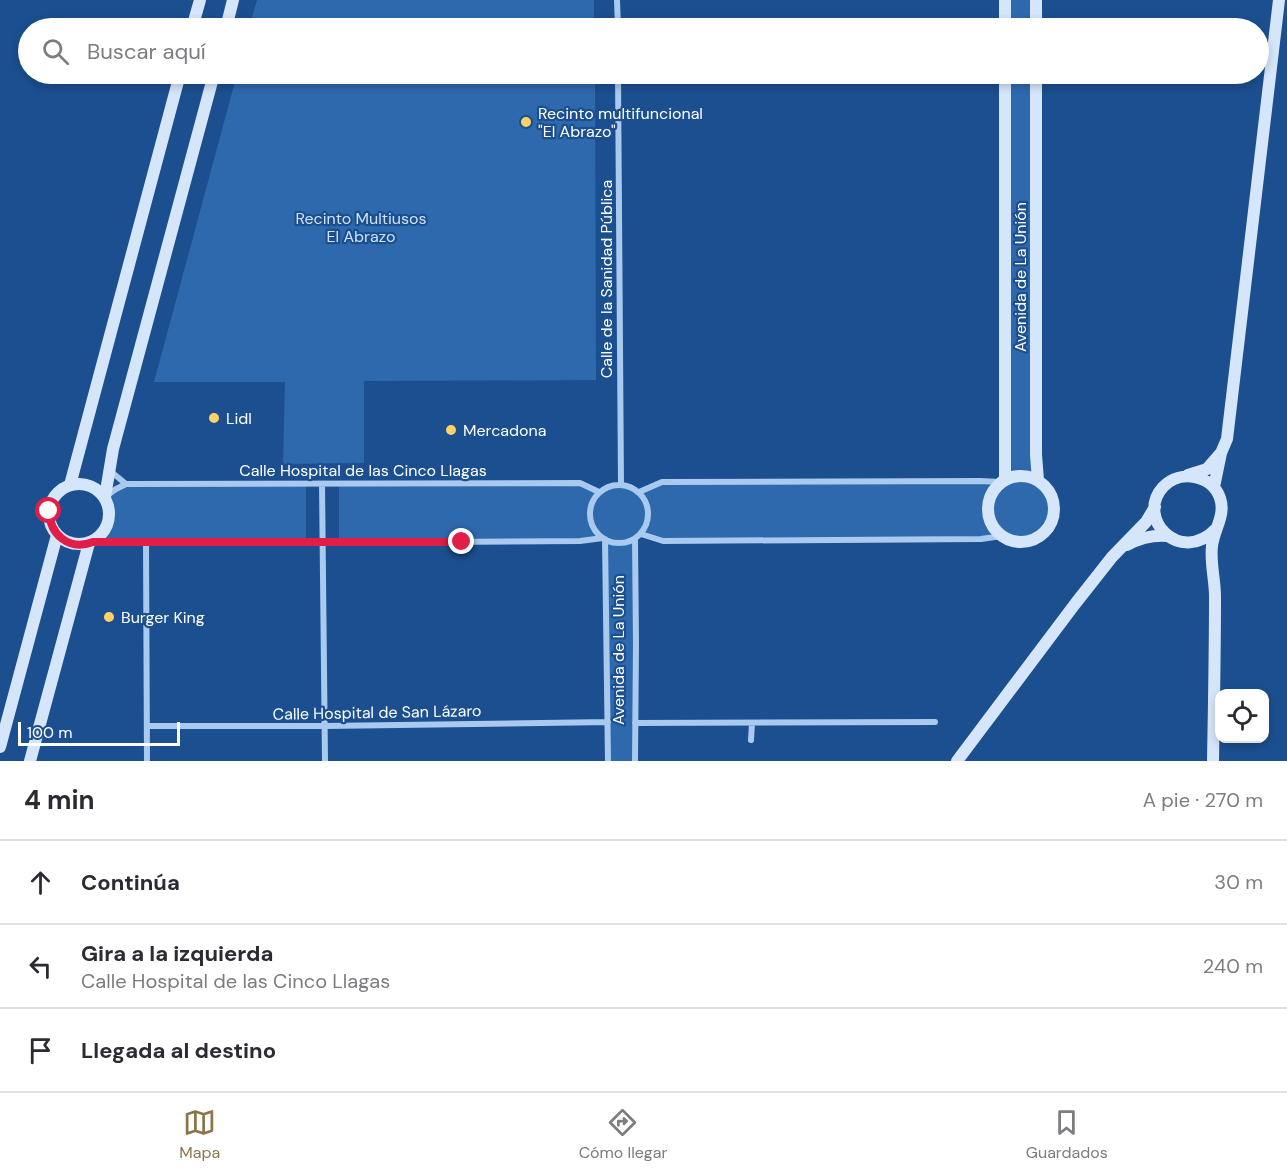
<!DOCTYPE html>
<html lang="es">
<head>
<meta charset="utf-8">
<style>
  body { margin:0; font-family:"DM Sans",sans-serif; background:#f7f7f7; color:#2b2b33 }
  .controls { position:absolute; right:18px; bottom:18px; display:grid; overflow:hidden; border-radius:12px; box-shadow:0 3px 9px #0003 }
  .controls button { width:54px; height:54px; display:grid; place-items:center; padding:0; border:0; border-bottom:2px solid #e1e1e2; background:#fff; color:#2b2b33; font:30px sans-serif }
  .scale { position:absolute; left:18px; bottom:15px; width:162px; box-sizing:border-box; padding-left:6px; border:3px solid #fff; border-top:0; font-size:16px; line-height:21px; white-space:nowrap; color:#fff; -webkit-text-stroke:4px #1b4f8f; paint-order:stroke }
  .stop { position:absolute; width:18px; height:18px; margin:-14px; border:4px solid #e11d48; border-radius:50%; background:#fff }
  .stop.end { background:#e11d48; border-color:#fff; box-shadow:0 2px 6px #0008 }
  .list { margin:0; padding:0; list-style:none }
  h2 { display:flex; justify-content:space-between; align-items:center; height:78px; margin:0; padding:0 24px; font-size:26px }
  h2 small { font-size:20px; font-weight:400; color:#7c7c81 }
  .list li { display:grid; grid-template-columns:39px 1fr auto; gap:18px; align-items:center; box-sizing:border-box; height:84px; padding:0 24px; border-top:2px solid #e1e1e2 }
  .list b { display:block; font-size:22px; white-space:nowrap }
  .list p { margin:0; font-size:20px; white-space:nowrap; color:#7c7c81 }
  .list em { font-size:20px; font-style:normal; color:#7c7c81 }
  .icon { flex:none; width:33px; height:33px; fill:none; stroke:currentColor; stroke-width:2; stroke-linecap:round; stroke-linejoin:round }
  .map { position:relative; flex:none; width:1287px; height:761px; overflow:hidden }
  .search { position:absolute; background:#fff; box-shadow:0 3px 9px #0003; left:18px; right:18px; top:18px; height:66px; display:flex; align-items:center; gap:15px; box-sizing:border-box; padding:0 21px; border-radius:33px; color:#7c7c81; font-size:22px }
  .sheet { height:330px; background:#fff }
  nav { display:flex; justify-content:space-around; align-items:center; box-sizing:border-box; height:84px; border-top:2px solid #e1e1e2; background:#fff; font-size:16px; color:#7c7c81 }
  nav a { display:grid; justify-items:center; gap:3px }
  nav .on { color:#8a764a }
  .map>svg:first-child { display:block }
  .green { fill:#2e69ad }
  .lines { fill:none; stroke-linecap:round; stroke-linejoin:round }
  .street { stroke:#a9c9ee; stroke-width:6 }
  .secondary { stroke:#d6e6fa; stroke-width:12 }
  .route { stroke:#e11d48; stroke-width:8 }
  .poi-dot { fill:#ffd166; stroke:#1b4f8f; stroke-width:2 }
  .labels { text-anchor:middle; stroke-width:4.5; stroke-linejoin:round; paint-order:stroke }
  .poi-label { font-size:16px; fill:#fff; stroke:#1b4f8f; text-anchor:start }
  .park-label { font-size:16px; fill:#cfe3fa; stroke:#1b4f8f }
  .street-label { font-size:16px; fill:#fff; stroke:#1b4f8f }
</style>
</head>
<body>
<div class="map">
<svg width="1287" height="761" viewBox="0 0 1287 761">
  <rect width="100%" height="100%" fill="#1b4f8f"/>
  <!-- green -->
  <path class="green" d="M257 0H594V28H249Z
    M1005 0H1036V28H1005Z
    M237 74H595L596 380 364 381V463L283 464 285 382H154Z
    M1005 74H1036L1041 482C1062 502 1056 539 1024 542 1016 543 1009 540 1002 536L663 541 641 534 635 539V761H608L603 538 339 542V484L580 483 599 492C613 482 625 482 640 492L662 482H1000Z
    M126 484H306V543L93 542C109 530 113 515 105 497Z"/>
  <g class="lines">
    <!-- street -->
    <path class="street" d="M617 0 618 28
      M618 74 621 484
      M109 470 126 484 580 483 599 492
      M322 484 325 761
      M590 514a29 29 0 1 1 58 0a29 29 0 1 1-58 0Z
      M639 492 662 482 980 481 1000 482
      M106 496 116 489 126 484
      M641 534 663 541 981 539 1002 536
      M605 539 608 761
      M93 542 306 543 580 541 603 538
      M146 543 147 761
      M635 723 935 722
      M147 726H325L608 722
      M751 740 752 723
      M635 761 636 643 635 539"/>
    <!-- secondary -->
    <path class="secondary" d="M1036 0V28
      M192 28 200 0
      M226 28 233 0
      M1005 28V0
      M1005 74V479
      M1036 74V455L1038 480
      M1188 475 1207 469 1220 454
      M988 509a33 33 0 1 1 66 0a33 33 0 1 1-66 0Z
      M49 514a30 30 0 1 1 60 0a30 30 0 1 1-60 0Z
      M70 485 180 74
      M1214 487 1221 453 1227 439 1279 0
      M105 497 113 449 214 74
      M1127 545C1140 538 1153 535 1167 536
      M0 747 57 535
      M30 761 89 543
      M957 761 1075 604 1112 557 1146 522 1155 507
      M1213 761C1214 706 1215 651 1215 596 1215 580 1210 562 1212 546 1214 529 1226 515 1220 498 1212 475 1180 469 1163 487 1135 518 1180 566 1216 529"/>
  </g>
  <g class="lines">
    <!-- route -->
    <path class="route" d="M49 511C50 535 69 551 93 542H462"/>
  </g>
  <!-- markers -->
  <g class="poi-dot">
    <circle cx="526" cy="122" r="6"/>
    <circle cx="214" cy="418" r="6"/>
    <circle cx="451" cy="430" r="6"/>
    <circle cx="109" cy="617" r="6"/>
  </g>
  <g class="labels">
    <!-- poi labels -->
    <g class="poi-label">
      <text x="538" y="119">Recinto multifuncional<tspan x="538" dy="18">"El Abrazo"</tspan></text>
      <text x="226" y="424">Lidl</text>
      <text x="463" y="436">Mercadona</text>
      <text x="121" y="623">Burger King</text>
    </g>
    <!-- park labels -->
    <g class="park-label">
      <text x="361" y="224">Recinto Multiusos<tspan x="361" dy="18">El Abrazo</tspan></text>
    </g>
    <!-- street labels -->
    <g class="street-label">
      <text transform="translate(1020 277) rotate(-90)" y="6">Avenida de La Unión</text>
      <text transform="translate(606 279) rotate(-90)" y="6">Calle de la Sanidad Pública</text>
      <text x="363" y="476">Calle Hospital de las Cinco Llagas</text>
      <text transform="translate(618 650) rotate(-90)" y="6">Avenida de La Unión</text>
      <text transform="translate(377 712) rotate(-1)" y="6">Calle Hospital de San Lázaro</text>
    </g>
  </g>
</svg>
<div class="controls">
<button><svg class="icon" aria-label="locate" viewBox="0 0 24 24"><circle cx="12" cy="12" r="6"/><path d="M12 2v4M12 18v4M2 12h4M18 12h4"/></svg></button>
</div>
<div class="scale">100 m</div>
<div class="stop" style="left:49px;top:511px"></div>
<div class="stop end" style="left:462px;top:542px"></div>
<div class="search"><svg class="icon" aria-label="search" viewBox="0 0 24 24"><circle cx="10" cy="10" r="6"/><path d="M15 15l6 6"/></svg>Buscar aquí</div>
</div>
<section class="sheet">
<h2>4 min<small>A pie · 270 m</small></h2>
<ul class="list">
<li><svg class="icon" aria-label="ahead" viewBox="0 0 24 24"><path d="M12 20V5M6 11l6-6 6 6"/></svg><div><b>Continúa</b></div><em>30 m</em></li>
<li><svg class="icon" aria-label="left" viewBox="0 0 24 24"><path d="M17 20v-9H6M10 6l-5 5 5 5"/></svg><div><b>Gira a la izquierda</b><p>Calle Hospital de las Cinco Llagas</p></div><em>240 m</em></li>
<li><svg class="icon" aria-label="arrive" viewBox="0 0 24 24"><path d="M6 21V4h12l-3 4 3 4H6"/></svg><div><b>Llegada al destino</b></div></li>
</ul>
</section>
<nav>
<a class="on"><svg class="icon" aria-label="map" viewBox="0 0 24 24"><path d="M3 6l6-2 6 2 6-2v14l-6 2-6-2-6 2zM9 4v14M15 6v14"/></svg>Mapa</a>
<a><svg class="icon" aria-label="directions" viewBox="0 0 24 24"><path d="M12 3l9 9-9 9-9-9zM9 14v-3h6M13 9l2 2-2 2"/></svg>Cómo llegar</a>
<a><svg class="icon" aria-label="saved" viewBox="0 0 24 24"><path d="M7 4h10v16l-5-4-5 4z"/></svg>Guardados</a>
</nav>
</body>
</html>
